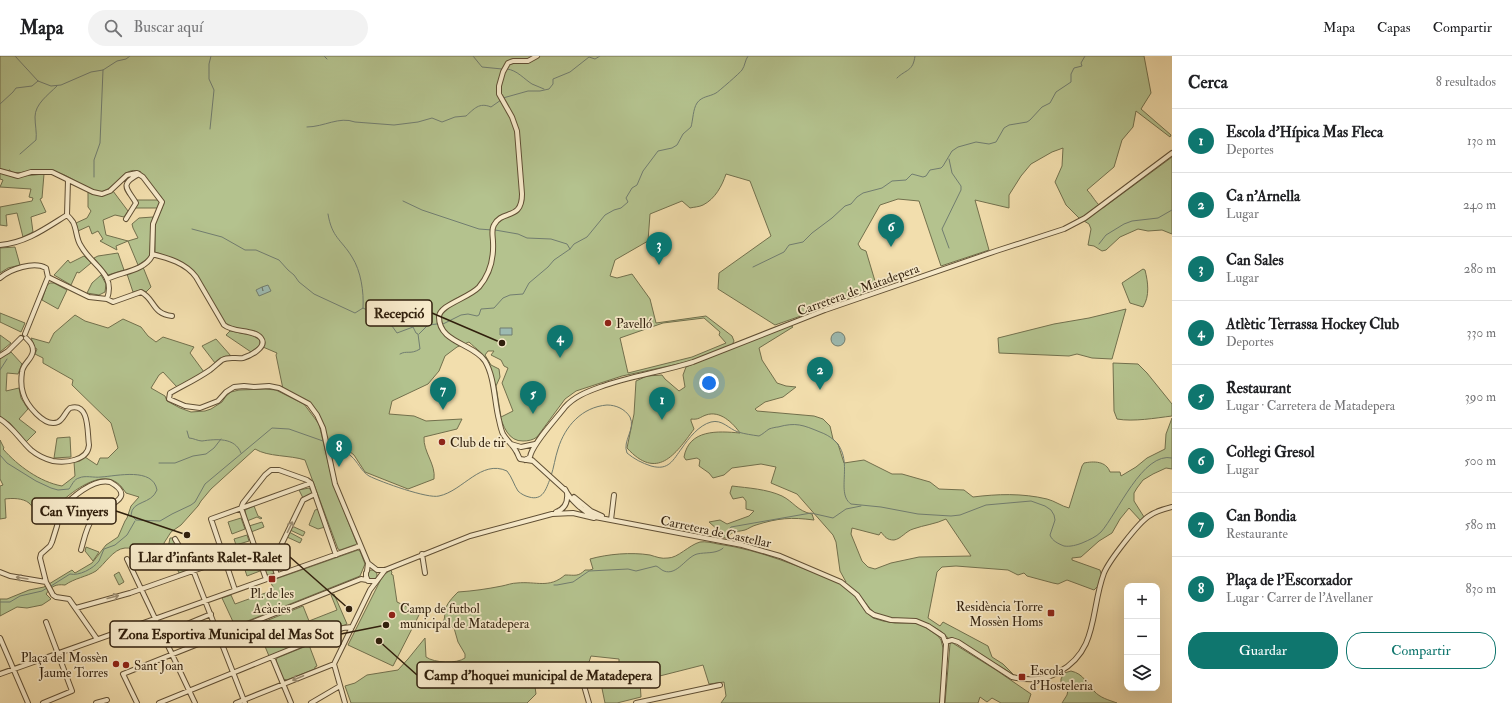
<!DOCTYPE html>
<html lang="es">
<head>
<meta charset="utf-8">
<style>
  body { margin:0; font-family:"IM FELL Double Pica",serif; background:#f2f2f2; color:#202124 }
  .controls { position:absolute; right:12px; bottom:12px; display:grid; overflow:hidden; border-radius:8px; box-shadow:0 4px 16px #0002 }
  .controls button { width:36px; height:36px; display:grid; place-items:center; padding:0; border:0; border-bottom:1px solid #e0e0e0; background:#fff; color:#202124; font:20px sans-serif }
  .you { position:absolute; left:709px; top:327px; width:14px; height:14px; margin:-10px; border:3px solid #fff; border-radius:50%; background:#1a73e8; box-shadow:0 0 0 6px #1a73e833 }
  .badge { display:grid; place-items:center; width:26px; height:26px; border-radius:50%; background:#0f766e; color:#fff; font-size:13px; font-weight:700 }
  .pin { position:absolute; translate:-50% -33px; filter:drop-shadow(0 1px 2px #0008) }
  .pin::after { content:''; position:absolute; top:21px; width:14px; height:12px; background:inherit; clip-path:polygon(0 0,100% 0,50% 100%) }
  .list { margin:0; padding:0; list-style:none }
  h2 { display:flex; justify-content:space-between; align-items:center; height:52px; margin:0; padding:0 16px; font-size:17px }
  h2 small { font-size:13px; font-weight:400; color:#757577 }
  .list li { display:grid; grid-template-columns:26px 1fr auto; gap:12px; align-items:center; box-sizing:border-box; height:64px; padding:0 16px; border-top:1px solid #e0e0e0 }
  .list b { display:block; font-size:15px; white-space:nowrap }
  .list p { margin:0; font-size:13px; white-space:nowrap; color:#757577 }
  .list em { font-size:13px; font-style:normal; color:#757577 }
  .actions { display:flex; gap:8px; padding:12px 16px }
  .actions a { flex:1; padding:9px 0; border:1px solid #0f766e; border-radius:16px; text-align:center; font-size:14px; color:#0f766e }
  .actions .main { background:#0f766e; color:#fff }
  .icon { flex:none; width:22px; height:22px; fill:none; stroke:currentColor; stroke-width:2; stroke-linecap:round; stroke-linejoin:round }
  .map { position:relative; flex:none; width:1172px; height:647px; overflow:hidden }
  header { display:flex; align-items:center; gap:24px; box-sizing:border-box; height:56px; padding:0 20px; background:#fff; border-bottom:1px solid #e0e0e0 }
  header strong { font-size:19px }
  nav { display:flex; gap:22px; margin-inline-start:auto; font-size:14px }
  .search { width:280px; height:36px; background:#f2f2f2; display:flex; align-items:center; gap:10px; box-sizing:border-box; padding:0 14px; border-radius:22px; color:#757577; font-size:15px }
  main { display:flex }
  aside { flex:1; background:#fff }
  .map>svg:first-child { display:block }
  .green { fill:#b4c28e; stroke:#72704d; fill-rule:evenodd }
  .water { fill:#9dbbb2; stroke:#717d70 }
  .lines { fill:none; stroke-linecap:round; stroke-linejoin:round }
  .stream { stroke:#717d70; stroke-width:1 }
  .minor-casing { stroke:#604f34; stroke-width:6 }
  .minor { stroke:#f7eaca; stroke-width:4 }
  .oneway { stroke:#9d8f74 }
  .poi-dot { fill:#8f2418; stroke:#f7eaca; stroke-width:1.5 }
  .labels { text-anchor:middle; stroke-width:3.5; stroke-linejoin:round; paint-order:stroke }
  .street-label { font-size:13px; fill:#301f0c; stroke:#f7eaca }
  .poi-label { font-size:13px; fill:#301f0c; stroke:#f7eaca; text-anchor:start }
  .leader { fill:none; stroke:#301f0c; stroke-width:1.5 }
  .callout-dot { fill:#301f0c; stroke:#f7eaca; stroke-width:1.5 }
  .callout { fill:#f7eaca; stroke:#301f0c; stroke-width:1.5 }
  .callout-label { font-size:14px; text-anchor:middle; font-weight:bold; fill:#301f0c }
</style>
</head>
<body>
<header>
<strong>Mapa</strong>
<div class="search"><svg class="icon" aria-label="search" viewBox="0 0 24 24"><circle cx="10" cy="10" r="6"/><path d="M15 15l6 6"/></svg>Buscar aquí</div>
<nav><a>Mapa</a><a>Capas</a><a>Compartir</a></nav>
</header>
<main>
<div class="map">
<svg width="1172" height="647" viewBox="0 0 1172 647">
  <rect width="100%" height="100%" fill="#f2dead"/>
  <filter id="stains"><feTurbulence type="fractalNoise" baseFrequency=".005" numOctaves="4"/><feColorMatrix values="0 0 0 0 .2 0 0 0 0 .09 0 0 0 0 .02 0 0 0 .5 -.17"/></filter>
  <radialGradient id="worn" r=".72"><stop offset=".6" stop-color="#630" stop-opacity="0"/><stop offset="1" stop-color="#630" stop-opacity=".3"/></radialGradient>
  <!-- green -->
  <path class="green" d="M0 0H1144L1151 37 1141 53 1171 79 1170 81 1136 55 1133 71 1122 84 1114 111 1087 134C1093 140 1096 148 1103 152L1172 101V178L1162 174 1148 175 1138 173 1120 181 1106 194 1102 195 1094 190 1088 189 1091 173 1089 168 1079 162 1066 149 1055 126 1062 110 1063 92 1052 96 1031 108 1021 120 1009 139V152L975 144 989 194 941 210 919 145 898 143 880 149 858 188 861 193 866 195 875 225V234L775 269 718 233 719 217 771 180 750 125 726 118C722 130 715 143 703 149 699 151 694 151 690 152L682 145 650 158 648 185 615 204 610 220 617 222 632 218 650 243 656 267 706 260 732 280 734 285 732 289 692 305 622 320 576 335 565 343 537 381C533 384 528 385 523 385 495 386 497 327 489 308 485 298 476 293 469 286L457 291 445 300 439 315 428 328 392 345 389 358 414 360 426 365 462 363 457 373 424 381C423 396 436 408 434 423L408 433 365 416 354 399 344 391 328 385C320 352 310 350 283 333L276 299 277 297 263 291C270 272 236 275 225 268L194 215 180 205 155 196V168L162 152 164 145C160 138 154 134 149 128 147 125 145 120 142 118 126 104 115 136 99 136 83 132 70 119 53 115 39 111 24 119 10 116V114H9L8 115 0 113ZM704 262 720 276 719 279 726 287 692 301 628 317 620 282 663 267ZM488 295H494L491 299 501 304 504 310 508 312 502 327 513 355 501 361 496 330 500 321 499 313 491 309 485 299Z
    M0 117 14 121 44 118 42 142 40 143 46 156 31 161 33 176 23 181 17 157 6 159 7 170 0 169V151L32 145 33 142 29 141 31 133 0 131 3 124 0 123Z
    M113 135 128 155 124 161 115 159 103 164 106 179 128 185 116 190 117 194 100 185 103 183 98 175 92 178 89 170 78 175 76 167 87 162 91 155 88 151V136C97 140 104 141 113 135Z
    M137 144H159L160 145 159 152H135L137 149Z
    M153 161 151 170 150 201 138 209 128 185 138 182 133 172 132 168 139 162Z
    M15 191 20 209 8 212 0 217V192Z
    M118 197 124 214 108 219 94 202 98 200Z
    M84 200 91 207 79 217 77 216 71 229 54 219 68 204 70 207Z
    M143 211 151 231 146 236 140 234 133 236 127 218Z
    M1143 213 1145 214C1148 226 1150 240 1143 251L1130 247 1122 227Z
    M101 219 106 228 105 236 99 239 87 237 92 227Z
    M50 227H54L67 234 58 253 42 244 47 229Z
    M1126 253 1112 303 1092 302 1077 298 1069 300 999 297 998 282 1054 268 1089 262Z
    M0 257 25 267 21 276 0 266Z
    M75 259 85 265 108 272 123 263 141 271 148 280 156 286 163 281 194 291 190 297 204 316 177 331 163 316 159 319 151 332 165 340 167 345 180 352 191 356 205 355 211 353 222 346 226 340 231 336 239 334 265 333 276 334 304 348 319 368 333 427 357 488 340 494 338 493 305 404C290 399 268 401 255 393L211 433 201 445 198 450 181 469 171 476 164 487V496L160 503C158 504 154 505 151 506 141 507 135 490 125 492 113 493 105 508 96 515 86 521 75 522 65 529 55 528 52 530 46 538L51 543 42 549 27 552 17 551 0 560V543H7L29 534 44 531 72 514 75 517 92 507 106 489 118 481 125 465 127 462 131 450 139 441 126 437C123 433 121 429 116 426 99 415 73 435 61 446 57 450 53 456 47 457 37 459 35 453 29 447 23 442 12 442 5 443L6 462 0 463V430L3 429 0 423V384L4 392 3 393C18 410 40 426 62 430L75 420 74 406 85 401 97 409 100 402H108L118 392 111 367 72 329 73 324 43 307V302L35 298 37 293 35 292 31 282 49 287 54 277Z
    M790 269 793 271 759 292 762 304 777 327 786 330 796 331 783 341 765 346 755 353 757 355 814 360 823 363 830 370 833 383 838 388 844 407 864 404 892 418H902L930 426 939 433 964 434 973 441C997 438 1022 437 1047 443 1055 445 1061 450 1069 452L1082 410 1084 407C1094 405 1106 405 1110 416H1120L1121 420 1136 411 1147 402 1165 393 1166 378 1172 362V413L1166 412 1153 418 1143 424 1137 432 1134 437V445L1144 461 1141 465 1129 452 1120 463 1112 477 1099 485 1081 501 1072 502V504L1100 514 1102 521 1099 529 1094 534 1067 524 1058 528 1053 527 1027 520 1024 517 1018 519 1008 514 956 510 942 511 937 516 928 562 940 570 943 566 988 590 992 601 1003 608 1014 619 953 582 949 583C932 563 907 564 883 561 871 557 868 549 860 540L857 543 866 556 873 562 883 565 895 567H915L922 569 938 580 941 584 943 592V612L940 647H721L726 640 724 626 709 628 703 609 640 625 641 641 617 647H605L598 613 619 609V603L591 600 589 606 534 623 536 638 527 647H351L345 630 355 627 367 619 398 614 408 603 425 582 426 601C434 607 457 608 465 602V598L458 586 454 572 442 567C446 561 444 561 445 555 446 548 453 541 458 536 473 535 487 533 502 530 507 529 512 527 517 527 536 525 549 533 565 519 575 519 578 521 585 514H590L593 513 590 503C608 498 631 496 650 499 657 501 661 503 668 502 678 502 689 489 700 486 705 485 713 487 718 488 761 494 800 511 840 527L846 526 840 515 836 486 833 479 797 438 771 427 776 411 761 408 732 412 724 419 713 422 709 417 699 410 700 404 697 402 686 404 684 401C689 373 718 375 740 377 733 367 720 354 706 359 700 361 699 364 691 363V365L694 373C675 399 657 425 627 392L634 358 636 325 647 320 662 319 665 323 679 335 685 331 683 319 686 311ZM946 463 971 500 919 501 891 507 875 513 868 511 862 505 851 478 852 472 879 479 881 476C885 481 887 484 894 484 901 483 906 475 913 473 924 469 936 468 946 463Z
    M230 275 252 279 260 284V289L251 296 226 279Z
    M0 279 11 287 0 296Z
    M216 283 231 300 223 301 215 307 202 290Z
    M11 296 22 308 18 318 7 317 6 335 19 332 21 342 28 353 19 363 36 376 26 386 10 367 0 361V302Z
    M1113 307 1138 308 1147 317 1172 348V360C1156 362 1133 366 1117 363L1114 355Z
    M70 381 71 401 54 402 57 382Z
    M732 430C748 432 767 433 782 440 794 446 797 455 812 458L814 464C791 461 778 462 756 469 752 470 748 473 745 474 733 477 736 473 726 482L715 480 718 474 709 466 720 464 727 468 749 460 754 455 746 453V445L743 441 733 443 730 437Z
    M309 432 313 437 304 441 303 442 299 434Z
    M254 450 258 460 262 462 261 463 257 461 247 465 245 454Z
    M319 453 325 471 318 473 309 469 315 454Z
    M241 462 245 473 232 478 228 466Z
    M262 466 264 471 251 476 249 470Z
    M292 470 305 476 303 480 290 474Z
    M289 476 302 483 300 487 287 481Z
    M247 479 249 485 236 489 234 483Z
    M170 482H174L173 484 189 512 188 514 179 517 168 492Z
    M86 491 99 496 93 505 85 495Z
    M358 494 360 495 365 508 360 520 235 570 222 542 231 539 235 548 271 535 273 531 270 525Z
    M257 506 260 515 247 520 244 511Z
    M272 506 275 517 268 519 265 517 263 509Z
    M391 514 392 517 391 518 393 519 397 546 420 557 393 610 348 589 383 519Z
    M367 519a5 5 0 1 1 10 0a5 5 0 1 1-10 0Z
    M119 516 124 526 119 529 114 519Z
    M334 538 347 568 269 600 256 569 303 550 309 565 337 554 331 539Z
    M951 586 996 614 1031 638 1028 647H1001L992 642 987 646 980 641 978 647H945L950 588Z
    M309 589 317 610 315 611V613L287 624 283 623 276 605 277 602Z
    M1071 615C1084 618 1086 627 1094 635 1100 642 1109 644 1117 647H1062L1067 639 1068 634 1061 633V623L1064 617Z"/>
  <!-- water -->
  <path class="water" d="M268 229 271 235 259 240 256 234 262 231 263 235 262 231Z
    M500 272H512V279H500Z
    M831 283a7 7 0 1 1 14 0a7 7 0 1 1-14 0Z"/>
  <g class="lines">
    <!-- stream -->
    <path class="stream" d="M15 0 38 25
      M324 0 327 3
      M473 0 482 11 502 13
      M507 13C517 14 524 23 532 28 536 30 540 31 544 33
      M897 22C906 13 913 16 915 0
      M38 25 51 30 61 29 91 16 103 14 117 5 126 3 130 0
      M503 42 528 35H540L549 33 553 28V23L570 16 589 1 595 3 600 0
      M0 48 13 36 16 32 32 30 38 25
      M307 71C324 71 339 60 355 66L394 69 418 66 432 62 442 66 455 61 466 60C474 53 479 46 491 51L501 44
      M210 73 214 34 209 23V8L211 0
      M20 98 36 84C37 77 35 69 35 61 35 48 48 39 57 30
      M94 121V104L100 87 103 14
      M403 145 422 154 479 173 492 174
      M328 158C332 182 341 183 352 201 361 215 364 236 363 252
      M192 173 222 181 245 194H256L272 201 279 204 288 214 294 219 299 226 314 238 355 257 363 252 367 254 369 262 381 263 386 269 392 270 397 277 413 271 416 277 418 278 420 293C410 299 407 294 400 298
      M495 174 518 178 527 182 551 183 567 188 570 193
      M1099 188 1106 179 1124 168 1132 165 1158 162 1172 154
      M949 192 942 173 961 134V130L952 117 949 103
      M753 211 784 196 789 189 803 186 812 177 832 162 845 150 851 148 857 141 863 137 882 132 892 125 906 124 912 118 923 121 926 120 930 114 941 112 943 110 952 95 958 91 976 86 989 88 996 86 1004 72 1009 69 1027 66 1030 64 1042 51 1050 47 1056 36 1071 26V18L1074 12 1082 10 1081 7 1085 0
      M443 268 461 259 468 258 477 260 479 259 481 253 494 252 503 242 510 239 523 238 529 227 548 211 554 204 570 193 574 188 587 181 605 159 614 154 621 152 628 146 626 142 632 132 637 129 643 115 658 95 672 92 677 89 683 78 691 71C693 64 693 53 697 47 702 40 709 41 716 37 718 36 741 16 742 14 745 10 745 4 748 0
      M419 278 428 269 437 268
      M0 314 7 303
      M187 375 189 382C193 382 198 385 202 385 216 383 235 381 241 397
      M328 387 340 390C342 396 346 396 351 400 358 406 361 415 369 420 381 426 428 443 439 440 463 435 481 403 507 415 512 421 514 429 518 435 521 438 525 440 529 441 543 445 546 433 550 423
      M0 399 7 407 36 425 51 432 58 434 69 433C72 429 74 423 79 422 85 419 94 422 101 421 117 420 153 411 157 434 151 449 132 444 131 459L136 464 160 465 172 458 191 449 195 446 205 428 272 372 289 373 323 385
      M159 407H175L193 400 206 398 214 392 221 383
      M551 420C554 411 555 402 558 393 565 370 582 351 607 349 616 349 625 353 630 361 636 373 622 385 627 397 634 403 642 407 651 410 669 415 673 404 682 392 688 383 699 369 711 366 722 363 729 373 738 376 745 378 752 379 759 380 763 378 766 375 769 373 772 372 776 371 778 371 796 366 803 369 820 376 863 392 832 435 851 448L881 451 918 458 951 460 960 459 986 449 1031 445 1045 450 1051 454 1054 459 1055 464 1050 479C1052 485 1059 488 1064 490 1070 491 1077 489 1082 487 1089 484 1096 481 1101 476 1117 458 1143 395 1172 402
      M725 479 731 471 811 457 833 462 846 453 861 450
      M554 529H557L573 526 589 515 628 513 636 515 656 510C659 511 661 514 664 515 677 520 686 501 697 498 706 496 714 498 722 493L723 492
      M51 530 70 518C79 520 93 513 99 505 101 501 102 497 104 493L115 489 127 479 135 465
      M0 546H10L20 540 42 535 47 532"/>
    <!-- minor casing -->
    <g class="minor-casing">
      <path id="minor" d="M0 115 18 120 31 116H52L93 136 102 138 110 135 127 119 137 117 143 121 162 146 153 168 152 200C144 215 121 216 107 223
        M68 124 67 159C69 161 71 163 73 166 77 174 76 183 81 190 92 210 116 217 107 243
        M126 163 136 147C128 133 118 129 139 118
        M0 189C26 187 46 172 67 159
        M152 198C168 202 186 207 196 221L224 269C234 277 254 273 261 282 268 291 250 300 243 302 236 303 229 300 222 304 218 307 214 311 210 314 197 323 184 329 170 337L169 343 185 350 200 352 218 345 226 336 234 331 244 330 254 331 269 330 279 332 309 348 317 359 323 372 335 428 368 507 367 515
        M0 222C10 213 34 205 46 212L48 221 89 241 107 243 113 246 141 236C155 243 152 258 172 260
        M25 278 48 221
        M0 300 8 295 21 282
        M0 363C13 371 20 384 31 394 37 399 45 403 53 405 65 407 88 405 89 389 87 377 90 346 70 352 65 356 64 363 58 366 44 372 26 348 23 337 21 331 21 323 22 316 23 307 32 304 33 295 33 289 30 286 26 282
        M511 388 521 391 535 388
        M525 404 530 401C532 388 556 363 565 351 574 341 586 336 600 331 630 320 662 316 693 306L825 254 996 195 1064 173 1085 162 1172 97
        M532 404 565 434
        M533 405 520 403C518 400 518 398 516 395 513 389 507 385 503 378 501 374 500 369 499 364 494 345 495 322 485 305 473 287 439 287 439 261 439 249 469 242 479 231 490 218 494 204 493 186 493 181 491 174 494 169 502 153 522 165 522 138L517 75 512 61 499 38V30L503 16 508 7 513 5H528L537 0
        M565 433C570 444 584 456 595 461L742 489 780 500 841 526 857 539 868 555 874 559 891 564 916 565 928 570 943 580 946 588 942 647
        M574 441 591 455 602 460
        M556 456C565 453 568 446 567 437
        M611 464 614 439
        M175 483 193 514 245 647
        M81 494C84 484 86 471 93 462 102 450 140 443 110 426 93 422 71 442 60 454L57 470 52 486 50 490 41 498 40 502 46 526 53 539 56 541 69 543 97 583
        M422 498 425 517
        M127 503 195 647
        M368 507 377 514H385L470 480 552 458 573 457 594 462
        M0 516 10 520 46 526
        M366 517V520L368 525H376
        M277 519 273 506 303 444 315 438
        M266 523 241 452 243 447 265 419 271 414H279L307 424 311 427 336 499
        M235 534 211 463 311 427
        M76 552 130 537 255 493
        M163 578 211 558
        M0 582 28 647
        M945 586 952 584 958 586 1012 621C1029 625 1044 625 1059 616 1099 594 1090 554 1104 517 1109 505 1138 467 1149 460 1156 455 1164 453 1172 451
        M272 601 291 647
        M580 616 589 647
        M0 618 360 490
        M43 647 72 635 46 566
        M96 647 107 644
        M137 647 123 618 361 523 367 524
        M159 647 343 572 352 571
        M236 647 334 608
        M311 647 340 630
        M345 647 334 608 370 534 385 514
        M636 647 720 629"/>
    </g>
    <!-- minor -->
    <use href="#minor" class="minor"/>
  </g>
  <!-- one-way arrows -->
  <defs><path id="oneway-shaft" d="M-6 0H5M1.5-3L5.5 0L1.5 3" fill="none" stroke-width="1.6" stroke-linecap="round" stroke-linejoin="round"/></defs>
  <g class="oneway">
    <use href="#oneway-shaft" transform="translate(290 471) rotate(-64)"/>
    <use href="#oneway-shaft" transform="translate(22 522) rotate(-171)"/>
    <use href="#oneway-shaft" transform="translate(113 541) rotate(-15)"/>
    <use href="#oneway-shaft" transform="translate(298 622) rotate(157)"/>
  </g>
  <!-- markers -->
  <g class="poi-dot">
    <circle cx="608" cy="267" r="4"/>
    <circle cx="442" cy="386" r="4"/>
    <rect x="268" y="519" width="8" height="8" rx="2"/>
    <rect x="1047" y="553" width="8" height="8" rx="2"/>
    <circle cx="392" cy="559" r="4"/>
    <circle cx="116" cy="608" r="4"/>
    <circle cx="126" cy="609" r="4"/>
    <rect x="1018" y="617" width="8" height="8" rx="2"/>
  </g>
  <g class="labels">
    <!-- street labels -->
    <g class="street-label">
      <text transform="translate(858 233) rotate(-20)" y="5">Carretera de Matadepera</text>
      <text transform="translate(716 475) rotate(12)" y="5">Carretera de Castellar</text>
    </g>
    <!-- poi labels -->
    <g class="poi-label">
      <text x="616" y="272">Pavelló</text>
      <text x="450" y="391">Club de tir</text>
      <text x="272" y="542" text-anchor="middle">Pl. de les<tspan x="272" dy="15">Acàcies</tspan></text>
      <text x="1043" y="555" text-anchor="end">Residència Torre<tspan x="1043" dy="15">Mossèn Homs</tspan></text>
      <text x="400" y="557">Camp de futbol<tspan x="400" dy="15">municipal de Matadepera</tspan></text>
      <text x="108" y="606" text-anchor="end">Plaça del Mossèn<tspan x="108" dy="15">Jaume Torres</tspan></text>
      <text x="134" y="614">Sant Joan</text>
      <text x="1030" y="619">Escola<tspan x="1030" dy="15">d'Hosteleria</tspan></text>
    </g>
  </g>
  <!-- callouts -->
  <path class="leader" d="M502 287L432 257M187 479L116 455M349 553L290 501M386 569L341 578M379 585L417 619"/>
  <g class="callout-dot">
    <circle cx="502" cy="287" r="4"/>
    <circle cx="187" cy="479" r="4"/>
    <circle cx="349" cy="553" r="4"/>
    <circle cx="386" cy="569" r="4"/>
    <circle cx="379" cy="585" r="4"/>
  </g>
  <g class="callout">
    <rect x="366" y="244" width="66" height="26" rx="4"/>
    <rect x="32" y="442" width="84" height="26" rx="4"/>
    <rect x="130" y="488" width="160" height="26" rx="4"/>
    <rect x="110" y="565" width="231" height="26" rx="4"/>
    <rect x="417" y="606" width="243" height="26" rx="4"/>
  </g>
  <g class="callout-label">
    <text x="399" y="262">Recepció</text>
    <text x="74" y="460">Can Vinyers</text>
    <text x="210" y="506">Llar d'infants Ralet-Ralet</text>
    <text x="226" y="583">Zona Esportiva Municipal del Mas Sot</text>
    <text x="538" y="624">Camp d'hoquei municipal de Matadepera</text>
  </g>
  <rect width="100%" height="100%" filter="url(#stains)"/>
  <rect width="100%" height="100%" fill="url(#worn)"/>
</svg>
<div class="controls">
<button>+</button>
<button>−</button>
<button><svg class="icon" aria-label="layers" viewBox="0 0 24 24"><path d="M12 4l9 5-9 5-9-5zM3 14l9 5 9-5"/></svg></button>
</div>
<div class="you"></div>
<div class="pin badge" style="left:662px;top:364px">1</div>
<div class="pin badge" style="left:820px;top:334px">2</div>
<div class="pin badge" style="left:659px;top:209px">3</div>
<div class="pin badge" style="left:560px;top:302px">4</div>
<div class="pin badge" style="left:533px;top:358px">5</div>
<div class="pin badge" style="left:891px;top:191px">6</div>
<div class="pin badge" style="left:443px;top:354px">7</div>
<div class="pin badge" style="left:339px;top:411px">8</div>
</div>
<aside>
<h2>Cerca<small>8 resultados</small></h2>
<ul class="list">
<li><span class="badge">1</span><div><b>Escola d'Hípica Mas Fleca</b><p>Deportes</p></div><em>130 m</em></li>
<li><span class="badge">2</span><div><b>Ca n'Arnella</b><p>Lugar</p></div><em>240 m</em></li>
<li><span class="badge">3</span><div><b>Can Sales</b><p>Lugar</p></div><em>280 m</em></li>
<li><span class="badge">4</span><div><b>Atlètic Terrassa Hockey Club</b><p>Deportes</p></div><em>330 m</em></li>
<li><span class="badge">5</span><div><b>Restaurant</b><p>Lugar · Carretera de Matadepera</p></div><em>390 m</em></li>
<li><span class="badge">6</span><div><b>Col·legi Gresol</b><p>Lugar</p></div><em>500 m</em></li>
<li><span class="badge">7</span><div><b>Can Bondia</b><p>Restaurante</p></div><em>580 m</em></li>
<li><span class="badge">8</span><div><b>Plaça de l'Escorxador</b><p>Lugar · Carrer de l'Avellaner</p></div><em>830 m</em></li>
</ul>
<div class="actions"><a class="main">Guardar</a><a>Compartir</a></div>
</aside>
</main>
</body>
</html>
